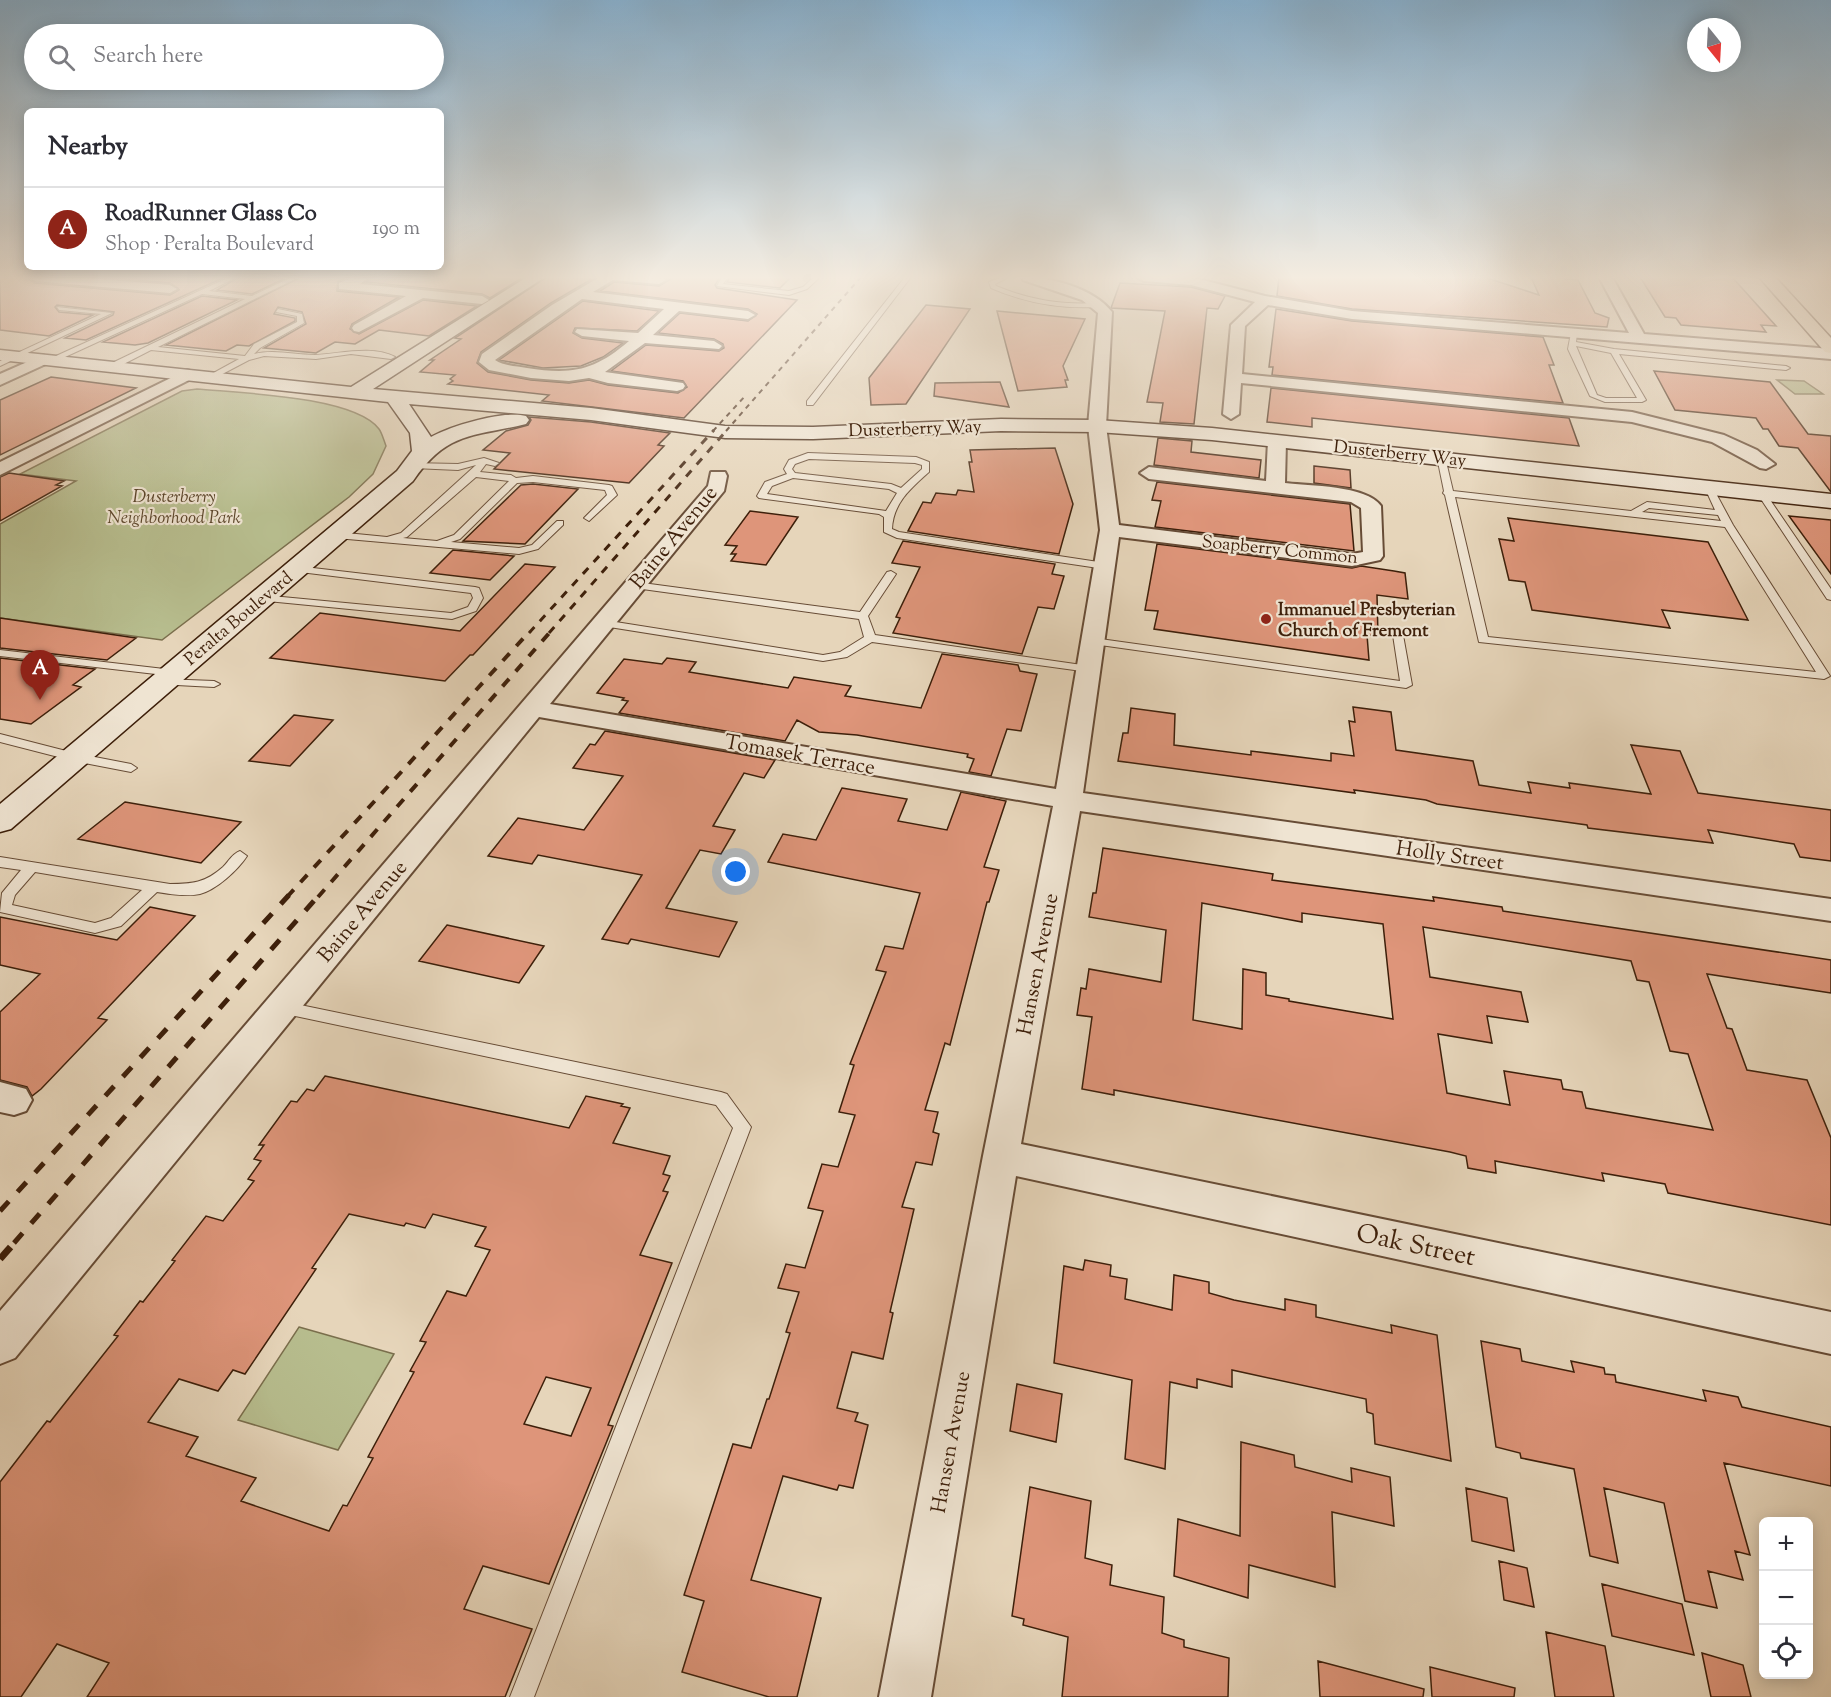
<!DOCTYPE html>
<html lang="en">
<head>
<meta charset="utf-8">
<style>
  body { margin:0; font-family:"Sorts Mill Goudy",serif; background:#f7f7f7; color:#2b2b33 }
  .controls { position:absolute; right:18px; bottom:18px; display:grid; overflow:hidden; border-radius:9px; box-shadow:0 3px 15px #0003 }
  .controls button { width:54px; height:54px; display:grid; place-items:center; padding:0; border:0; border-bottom:2px solid #e1e1e2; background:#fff; color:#2b2b33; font:30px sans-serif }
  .compass { position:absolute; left:1687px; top:18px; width:54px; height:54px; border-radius:50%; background:#fff; box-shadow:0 3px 15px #0003; rotate:162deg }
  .you { position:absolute; left:736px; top:872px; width:21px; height:21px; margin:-15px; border:4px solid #fff; border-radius:50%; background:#1a73e8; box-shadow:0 0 0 9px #1a73e833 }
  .badge { display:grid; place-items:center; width:39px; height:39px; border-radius:50%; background:#8f2418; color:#fff; font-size:20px; font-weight:700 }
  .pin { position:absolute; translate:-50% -50px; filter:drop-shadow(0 2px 3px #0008) }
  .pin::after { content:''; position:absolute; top:32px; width:21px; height:18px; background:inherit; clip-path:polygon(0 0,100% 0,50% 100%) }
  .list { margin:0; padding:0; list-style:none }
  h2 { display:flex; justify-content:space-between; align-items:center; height:78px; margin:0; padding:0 24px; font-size:26px }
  h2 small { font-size:20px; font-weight:400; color:#7c7c81 }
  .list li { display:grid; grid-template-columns:39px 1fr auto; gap:18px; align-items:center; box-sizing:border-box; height:84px; padding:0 24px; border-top:2px solid #e1e1e2 }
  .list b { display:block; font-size:22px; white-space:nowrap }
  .list p { margin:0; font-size:20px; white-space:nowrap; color:#7c7c81 }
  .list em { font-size:20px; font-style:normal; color:#7c7c81 }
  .icon { flex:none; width:33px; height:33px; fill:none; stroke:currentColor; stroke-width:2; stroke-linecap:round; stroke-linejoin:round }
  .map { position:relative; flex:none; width:1831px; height:1697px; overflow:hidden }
  .search { position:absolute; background:#fff; box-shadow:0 3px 15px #0003; left:24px; top:24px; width:420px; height:66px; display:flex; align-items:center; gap:15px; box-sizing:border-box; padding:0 21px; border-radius:33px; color:#7c7c81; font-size:22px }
  .panel { position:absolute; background:#fff; box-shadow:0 3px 15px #0003; left:24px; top:108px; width:420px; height:162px; border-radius:9px }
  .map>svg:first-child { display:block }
  .green { fill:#b7bd8e; stroke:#7a6e4c; stroke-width:1.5 }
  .building { fill:#de957a; stroke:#3d1f0a; stroke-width:1.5; fill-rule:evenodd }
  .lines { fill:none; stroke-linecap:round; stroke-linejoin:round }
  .lane-casing { stroke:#674c36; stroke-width:2 }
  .street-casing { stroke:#674c36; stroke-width:4 }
  .secondary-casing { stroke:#3d1f0a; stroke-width:3 }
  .primary-casing { stroke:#3d1f0a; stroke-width:3 }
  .lane { fill:#efe4d2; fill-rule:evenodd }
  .street { fill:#efe4d2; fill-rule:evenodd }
  .secondary { fill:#efe4d2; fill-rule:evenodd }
  .primary { fill:#e6d5ba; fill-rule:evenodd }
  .rail-far4 { stroke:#3d1f0a; stroke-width:2; stroke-dasharray:5 5; stroke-linecap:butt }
  .rail-far3 { stroke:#3d1f0a; stroke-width:3; stroke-dasharray:8 8; stroke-linecap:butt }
  .rail-far2 { stroke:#3d1f0a; stroke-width:4; stroke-dasharray:10 10; stroke-linecap:butt }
  .rail-far1 { stroke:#3d1f0a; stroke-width:5; stroke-dasharray:13 13; stroke-linecap:butt }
  .rail { stroke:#3d1f0a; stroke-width:7; stroke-dasharray:16 16; stroke-linecap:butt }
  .poi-dot { fill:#8f2418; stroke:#efe4d2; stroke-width:2 }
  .labels { text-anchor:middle; stroke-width:4.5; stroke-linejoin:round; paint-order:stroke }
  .far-street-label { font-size:18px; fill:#3d1f0a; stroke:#efe4d2 }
  .far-park-label { font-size:18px; font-style:italic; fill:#5c462b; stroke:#efe4d2 }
  .far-poi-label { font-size:18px; font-weight:bold; fill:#3d1f0a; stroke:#efe4d2; text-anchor:start }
  .street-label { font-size:21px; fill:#3d1f0a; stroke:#efe4d2 }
  .near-street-label { font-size:26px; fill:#3d1f0a; stroke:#efe4d2 }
</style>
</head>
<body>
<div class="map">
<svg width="1831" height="1697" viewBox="0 0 1831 1697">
  <rect width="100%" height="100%" fill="#e6d5ba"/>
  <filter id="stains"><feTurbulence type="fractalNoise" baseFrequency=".00333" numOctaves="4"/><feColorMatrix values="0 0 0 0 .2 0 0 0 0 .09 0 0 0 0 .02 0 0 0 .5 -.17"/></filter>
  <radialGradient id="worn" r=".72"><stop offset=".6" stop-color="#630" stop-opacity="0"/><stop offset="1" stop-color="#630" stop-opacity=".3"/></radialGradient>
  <!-- green -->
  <path class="green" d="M1777 380 1804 381 1823 394H1795Z
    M197 389C238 393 354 396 379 429 382 433 384 441 386 446L373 474 349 497 162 640 0 618V524L76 481 20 474 182 391Z
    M299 1327 394 1354 338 1450 238 1420Z"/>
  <!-- building -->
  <path class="building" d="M0 277H26L35 283 170 295 179 290 170 283 98 277H225L86 340 65 338 113 315 114 312 57 305 55 307 59 312 93 315 49 336 0 330Z
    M239 277H288L252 294 217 290Z
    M301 277H348L338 281 337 291 399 297 352 324 350 329 359 334 423 300 477 306 429 336 379 330 355 344 335 342 316 353 264 348 306 324 302 312 278 307 274 314 295 318V321L249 346 237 345 226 351 166 345Z
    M371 277H523L490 298 482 294 366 282Z
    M547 277 592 279 551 303 481 352 477 363 488 372 531 380 569 383 589 380 608 385 678 393 687 387 683 381 611 371 646 345 719 351 724 348 723 344 714 339 658 333 680 313 748 321 757 314 748 309 600 291 614 282 659 286 674 277H720L715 285 717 288 797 300 684 418 542 401 549 395 448 384 453 381 450 379 455 375 420 372 434 360H430L461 339 455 338Z
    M730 277H791L780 288 727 282Z
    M1279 277H1484L1539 295 1531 277H1563L1565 279 1578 280 1595 313 1609 318 1607 327 1352 309 1277 296Z
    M1640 277H1732L1776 326 1761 325 1766 332 1681 325 1676 318 1665 317Z
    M1120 283 1191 287 1225 296 1218 309 1207 308 1194 424 1160 422 1163 403 1147 402 1165 311 1111 308Z
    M202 296 237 300 148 343 135 345 103 342Z
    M583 301 659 311 637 331 575 328 573 333 582 338 623 343 603 357 581 366 543 368 499 360Z
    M926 305 970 309 906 404 871 405 869 378Z
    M1276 309 1352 321 1543 337 1554 365H1549L1563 403 1272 375 1273 367H1269Z
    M997 311 1085 319 1063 366 1068 380H1065L1067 387 1018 391Z
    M1654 371 1770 382 1808 434 1831 436V492L1798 448 1779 446 1768 429H1763L1756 418 1675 410Z
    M51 377 136 388 0 455V400Z
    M1000 382 1009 407 934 396 935 383Z
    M1271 388 1569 418 1579 446 1312 418V427L1267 422Z
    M529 417 591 422 670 433 658 445 664 446 629 483 494 469 510 453 483 450 506 431 528 425 531 420Z
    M1158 438 1192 441 1191 452 1261 460 1259 478 1154 465Z
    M1055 448 1073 504 1059 554 908 531 923 502 931 503 936 493 956 495 958 490 974 492 969 462H972L970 450Z
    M1314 466 1350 470 1351 488 1314 483Z
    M9 473 64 481 56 485 62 486 0 521V477Z
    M1157 482 1350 504 1354 551 1155 527 1161 501 1152 500Z
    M533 484 578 489 525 544 463 541 521 485Z
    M750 511 798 517 766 565 731 561 736 554H731L737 546 725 545Z
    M1789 516 1831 520V574Z
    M1508 518 1708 542 1748 620 1662 610 1670 628 1532 610 1525 582 1509 580 1499 539 1514 541Z
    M903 541 1055 564 1052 574 1064 576 1054 609 1038 607 1022 654 893 633 900 618 896 617 920 567 892 563Z
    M1157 544 1352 568 1361 566 1394 571 1405 573 1408 599 1377 595 1378 636 1367 635 1369 660 1154 629 1158 611 1145 610Z
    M453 550 514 556 490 580 430 573Z
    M525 564 555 567 473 655H470L445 681 270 658 320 613 460 631Z
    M0 618 136 638 107 660 0 648Z
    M942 654 1018 665 1020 671 1037 674 1021 731 1007 729 991 776 969 772 974 759 967 757 968 754 857 735 819 732 797 720 785 741 619 713 628 701 622 700 624 698 597 693 624 659 662 664 667 658 696 662 689 672 788 688 794 677 851 686 845 696 921 708Z
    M0 658 95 669 73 685 81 687 31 724 0 719Z
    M1353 707 1391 712 1396 750 1473 761 1479 785 1531 793 1528 782 1570 788 1569 783 1651 794 1631 745 1680 751 1698 793 1831 810V861L1800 857 1794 844 1708 830 1713 843 1588 828 1587 825 1437 804 1426 800 1354 790 1355 793 1118 761 1123 733H1128L1131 708 1175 714 1174 745 1251 755V751L1331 761V753L1354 756 1349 721 1355 722Z
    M294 715 333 720 290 766 249 761Z
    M605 731 775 760 764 778 744 773 713 826 735 830 721 854 700 850 666 908 737 922 719 957 631 939 628 944 602 939 642 875 538 855 532 864 488 856 518 818 584 830 623 776 573 768 590 744 595 745Z
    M842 788 907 799 898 821 947 830 961 792 1006 801 984 867 999 870 989 902H987L950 1045 945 1043 925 1110 938 1112 933 1132 939 1134 932 1165 916 1162 902 1207 914 1209 890 1312 893 1313 883 1359 852 1352 837 1408 858 1413 855 1421 868 1425 853 1488 839 1485 837 1490 783 1476 751 1580 821 1598 797 1697H769L682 1672 704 1601 684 1595 733 1444 751 1448 767 1399H769L790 1333 786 1332 799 1292 778 1288 786 1264 805 1268 823 1211 808 1208 822 1164 838 1167 855 1115 839 1112 854 1065 850 1064 886 972 876 970 885 946 903 949 920 893 768 862 783 834 816 840Z
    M125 802 241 822 201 863 78 839Z
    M1103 848 1273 874 1272 880 1434 901 1433 897 1502 907 1503 911 1831 960V993L1707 974 1727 1028 1732 1029 1747 1070 1807 1080 1831 1138V1225L1668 1193 1665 1184 1602 1173 1604 1181 1495 1161 1496 1173 1468 1168 1466 1156 1450 1152 1114 1090V1095L1082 1089 1092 1017 1077 1015 1081 988 1086 989 1089 969 1161 982 1166 930 1089 917 1093 893H1096ZM1202 903 1302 922V913L1383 924 1393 1019 1289 1001V999L1266 995V973L1243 969 1242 1029 1193 1020ZM1423 927 1631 961 1637 980 1649 982 1670 1051 1688 1054 1713 1130 1586 1108 1582 1092 1563 1089 1561 1080 1504 1071 1510 1105 1447 1093 1438 1034 1492 1043 1487 1016 1528 1022 1521 992 1430 977Z
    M150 907 195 916 98 1018 107 1020 41 1089 32 1096 27 1087 0 1080V1012L40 974 0 965V917L117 940Z
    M447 925 544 946 519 983 419 961Z
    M325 1076 569 1128 586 1096 623 1104 621 1106 630 1108 613 1143 670 1156 663 1174 670 1176 663 1191 668 1192 640 1255 672 1263 608 1425 613 1426 549 1584 483 1566 464 1609 532 1629 505 1697H87L109 1663 57 1644 21 1697H0V1482L47 1421 50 1422 118 1336 114 1335 140 1301 143 1302 175 1261 172 1260 206 1216 223 1221 254 1181 248 1179 261 1161 254 1159 264 1145H259L291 1101 297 1102 307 1089 314 1091ZM349 1214 404 1226 406 1223 425 1228 433 1214 486 1227 475 1246 490 1250 466 1296 447 1291 420 1341 426 1342 410 1371 414 1372 368 1457 373 1458 347 1506 343 1505 329 1531 241 1501 256 1478 186 1456 198 1437 148 1422 179 1379 218 1391 233 1370 245 1374 316 1269 312 1268ZM546 1377 591 1388 571 1436 524 1424Z
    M1085 1260 1111 1265 1110 1276 1127 1279 1125 1299 1172 1310 1174 1275 1209 1282V1293L1234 1300 1285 1310V1299L1316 1305V1317L1392 1333 1391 1325 1437 1335 1451 1461 1375 1444 1373 1414 1367 1412 1366 1399 1232 1370V1387L1197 1379V1388L1170 1382 1165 1469 1125 1459 1132 1380 1054 1363 1064 1266 1083 1270Z
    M1481 1341 1520 1349 1522 1361 1574 1372 1571 1361 1604 1368 1605 1374 1615 1375 1616 1382 1706 1401 1703 1390 1738 1397 1742 1407 1831 1427V1486L1724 1463 1750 1555 1735 1551 1743 1580 1708 1571 1717 1608 1685 1601 1664 1503 1604 1488 1618 1563 1590 1556 1574 1469 1521 1458 1520 1453 1496 1447Z
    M1017 1384 1062 1394 1056 1442 1010 1431Z
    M1241 1442 1294 1455 1295 1467 1352 1482 1351 1468 1390 1477 1394 1526 1332 1512 1335 1587 1249 1565 1248 1598 1174 1576 1178 1519 1240 1536Z
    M1030 1487 1091 1501 1085 1558 1112 1565 1110 1585 1164 1597 1162 1633 1184 1640V1647L1229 1658 1228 1697H1062L1068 1637 1023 1625 1024 1619 1012 1616Z
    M1466 1488 1507 1498 1514 1551 1472 1541Z
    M1499 1561 1527 1568 1534 1607 1504 1600Z
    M1602 1584 1682 1604 1694 1655 1612 1636Z
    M1546 1632 1605 1646 1614 1697H1555Z
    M1702 1653 1743 1665 1751 1697H1711Z
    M1318 1661 1424 1689 1423 1697H1320Z
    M1430 1667 1515 1688 1514 1697H1432Z"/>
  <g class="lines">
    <!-- lane casing -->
    <g class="lane-casing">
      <path id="lane" d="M230 277H237L209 291 252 296 292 277H299L158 347 245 356 254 344 297 322V316L276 312 278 309 302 314 304 323 260 348 254 354C274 349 295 355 315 355 339 354 373 345 395 357L391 359 351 354 316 359 264 356 249 360 211 380H208V376L239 359 151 350 114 369H108V365L245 299 202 294 52 363 45 361Z
        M722 277H728L723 284 789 291 803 287 814 277H820L807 289 789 295 717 286Z
        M905 277H911L813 405H807V401Z
        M1001 277H1009L995 284 996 286C1030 300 1060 305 1097 303L1100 305 1097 307C1059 309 1026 303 991 288L989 282Z
        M57 307 112 313 0 366V361L101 314 59 310Z
        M1574 331 1577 333 1576 342 1614 349 1786 366 1790 368 1786 370 1619 354 1646 400 1642 402H1605L1590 396 1568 349 1571 333ZM1576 346 1611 353 1637 398H1606L1597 395Z
        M808 453 916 457 929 462V472C911 488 893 503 892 529L899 532 1105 563 1110 566 1105 569 897 538 884 532V517L879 514 759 498 757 496 765 482 787 474 784 469 789 460ZM809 459 915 463 922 465V469L901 488 891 484 795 473 792 469 795 464ZM793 478 889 489 897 493 886 511 767 494 772 486Z
        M1441 454 1445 457 1453 491 1631 511 1647 502 1715 510 1705 488 1712 486 1733 525 1830 676 1824 679 1479 642 1445 495 1443 493 1444 491 1437 457ZM1455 497 1725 527 1816 672 1488 637ZM1649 508 1718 515 1721 521 1642 512Z
        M484 458 499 463 495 466 486 464 480 472 511 475 516 478 533 476 609 485 612 486 617 495 589 521 584 518 607 495 605 490 533 482 517 483 460 539 451 542 519 548 532 545 557 521H563V525L538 549 519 554 336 538 331 535 336 532 387 537 401 533 476 465 458 470 413 468 409 465 410 463 458 464ZM476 477 509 481 454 535 437 541 403 538 407 537Z
        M1761 490 1764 491 1831 589V600L1827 599 1757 493Z
        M296 566 475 587 479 588 483 598 476 611 452 619 257 600V596L261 595 451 613 468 607 473 598 471 593 292 571V567Z
        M891 571 896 574 868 616 875 635 1089 666 1095 669 1089 672 872 642 847 657 823 661 603 626 598 623 603 620 823 655 840 652 864 637 859 619 635 588 630 585 635 582 860 612 887 572Z
        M1398 632 1403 635 1412 685 1406 688 1093 644 1088 641 1093 638 1400 681 1393 635Z
        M0 650 173 670 179 673 173 676 0 656Z
        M162 679 214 681 220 684 214 687 158 684V680Z
        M0 734 74 753 131 764 137 768 131 772 74 761 0 742Z
        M240 851 247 856C238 870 216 890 200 894 187 897 170 894 157 892L121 926 95 933 0 912 2 893 21 870 0 867V857L170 884C192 884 205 883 223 867 229 861 232 854 240 851ZM35 872 142 890 111 918 95 923 12 905 15 895Z
        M281 1001 721 1092 727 1094 751 1127 534 1697H510L733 1128 716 1105 281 1013 276 1011 273 1007 276 1003Z"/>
    </g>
    <!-- street casing -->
    <g class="street-casing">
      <path id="street" d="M28 277H76L170 285 177 289 170 293 35 281Z
        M353 277H369L360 284 482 296 489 300 482 304 423 298 359 332 354 331 352 328 354 325 406 296 339 289V283Z
        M600 277H661L666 280 659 284 613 280 593 292 748 311 755 315 748 319 679 311 653 335 714 341 722 346 719 349 645 343 605 372 683 383 685 386 683 389 677 391 608 383 589 378 569 381 531 378 489 370 479 362 482 354 552 305ZM582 299 664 309 638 333 577 329 575 332 582 336 629 341C594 371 572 375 527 368 517 366 504 366 495 360Z
        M1022 277C1051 277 1093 288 1112 312L1106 426 1119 525 1352 554 1363 552 1361 508 1351 502 1149 479 1140 473 1149 467 1266 481 1268 441 1277 436 1286 441 1285 483C1309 486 1366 485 1381 506L1383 556 1380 560 1352 566 1119 537 1083 793 1831 899V921L1080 811 1021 1144 1831 1312V1354L1016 1176 931 1697H879L983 1156 1053 806 539 717 15 1358 0 1364V1311L708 486 711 472H725L727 476 724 491 550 704 1056 789 1100 530 1088 426 1098 313 1082 300 1023 280Z
        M1137 277H1191L1265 296 1352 311 1629 333 1599 277H1612L1644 334 1831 349V359L1352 319 1268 305 1245 326 1242 374 1632 412 1724 435 1757 450 1775 464 1766 469 1760 468 1712 442 1632 422 1241 383 1239 414 1231 419 1223 414 1231 325 1255 302 1191 285 1144 281Z
        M43 355 48 357 51 360 48 363 0 385V374Z
        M187 370 193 372 195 375 193 378 0 475V462Z
        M0 1082 26 1089 32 1100 26 1111 14 1115 0 1112Z"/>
    </g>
    <!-- secondary casing -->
    <g class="secondary-casing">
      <path id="secondary" d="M527 277H545L373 389 591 408 725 426 813 427 1001 419 1097 420 1212 428 1831 494V508L1212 440 1097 432 1001 431 813 439 725 438 591 420 409 404 431 437C451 426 503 410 526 416L529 420 526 424C473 437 447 431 413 481L11 829 0 832V804L397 471 412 451 410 433 388 402 0 360V350L351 387Z"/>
    </g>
    <!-- primary casing -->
    <g class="primary-casing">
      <path id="primary" d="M1759 277H1775L1831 338V353L1825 352Z"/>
    </g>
    <!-- lane -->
    <use href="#lane" class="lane"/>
    <!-- street -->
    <use href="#street" class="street"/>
    <!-- secondary -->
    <use href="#secondary" class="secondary"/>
    <!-- primary -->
    <use href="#primary" class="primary"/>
    <!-- rail-far4 -->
    <path class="rail-far4" d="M713 431 746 395
      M726 431 861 277"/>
    <!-- rail-far3 -->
    <path class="rail-far3" d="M529 633 714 430
      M549 633 727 430"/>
    <!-- rail-far2 -->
    <path class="rail-far2" d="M287 897 530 631
      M318 897 551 631"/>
    <!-- rail-far1 -->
    <path class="rail-far1" d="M0 1211 289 895
      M14 1243 319 895"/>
    <!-- rail -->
    <path class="rail" d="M0 1259 15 1242"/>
  </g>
  <!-- sky -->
  <linearGradient id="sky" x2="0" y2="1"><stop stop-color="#89b5d6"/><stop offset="0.54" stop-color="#f4ece0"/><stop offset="1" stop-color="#f4ece0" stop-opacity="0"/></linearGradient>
  <rect width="1831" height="514" fill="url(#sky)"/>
  <!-- markers -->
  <circle class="poi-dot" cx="1266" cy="619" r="6"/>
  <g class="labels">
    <!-- far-street labels -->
    <g class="far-street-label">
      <text transform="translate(915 428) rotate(-2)" y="6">Dusterberry Way</text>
      <text transform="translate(1400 453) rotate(6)" y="6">Dusterberry Way</text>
      <text transform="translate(1280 549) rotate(6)" y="6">Soapberry Common</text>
      <text transform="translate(238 618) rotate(-40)" y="6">Peralta Boulevard</text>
    </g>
    <!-- far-park labels -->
    <g class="far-park-label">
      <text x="174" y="502">Dusterberry<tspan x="174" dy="21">Neighborhood Park</tspan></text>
    </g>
    <!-- far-poi labels -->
    <g class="far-poi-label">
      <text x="1278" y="615">Immanuel Presbyterian<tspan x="1278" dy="21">Church of Fremont</tspan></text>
    </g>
    <!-- street labels -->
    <g class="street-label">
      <text transform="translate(673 537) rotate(-51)" y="7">Baine Avenue</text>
      <text transform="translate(800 754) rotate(10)" y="7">Tomasek Terrace</text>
      <text transform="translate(1450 855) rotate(8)" y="7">Holly Street</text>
      <text transform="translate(362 911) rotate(-50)" y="7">Baine Avenue</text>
      <text transform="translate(1037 964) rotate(-79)" y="7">Hansen Avenue</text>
      <text transform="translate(950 1442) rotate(-80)" y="7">Hansen Avenue</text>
    </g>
    <!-- near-street labels -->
    <g class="near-street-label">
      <text transform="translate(1416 1244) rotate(12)" y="9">Oak Street</text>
    </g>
  </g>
  <rect width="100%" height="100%" filter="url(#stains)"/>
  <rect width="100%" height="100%" fill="url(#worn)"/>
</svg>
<div class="controls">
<button>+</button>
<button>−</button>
<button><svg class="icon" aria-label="locate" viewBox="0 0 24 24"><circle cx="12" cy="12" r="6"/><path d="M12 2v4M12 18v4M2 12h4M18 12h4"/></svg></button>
</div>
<svg class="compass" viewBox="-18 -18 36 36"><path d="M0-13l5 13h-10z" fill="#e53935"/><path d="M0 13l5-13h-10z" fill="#7c7c81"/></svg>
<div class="you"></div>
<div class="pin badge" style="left:40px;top:700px">A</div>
<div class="search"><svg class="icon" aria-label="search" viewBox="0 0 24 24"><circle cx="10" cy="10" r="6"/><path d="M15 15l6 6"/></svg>Search here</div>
<section class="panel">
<h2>Nearby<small></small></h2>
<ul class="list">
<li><span class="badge">A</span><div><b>RoadRunner Glass Co</b><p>Shop · Peralta Boulevard</p></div><em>190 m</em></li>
</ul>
</section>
</div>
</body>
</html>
